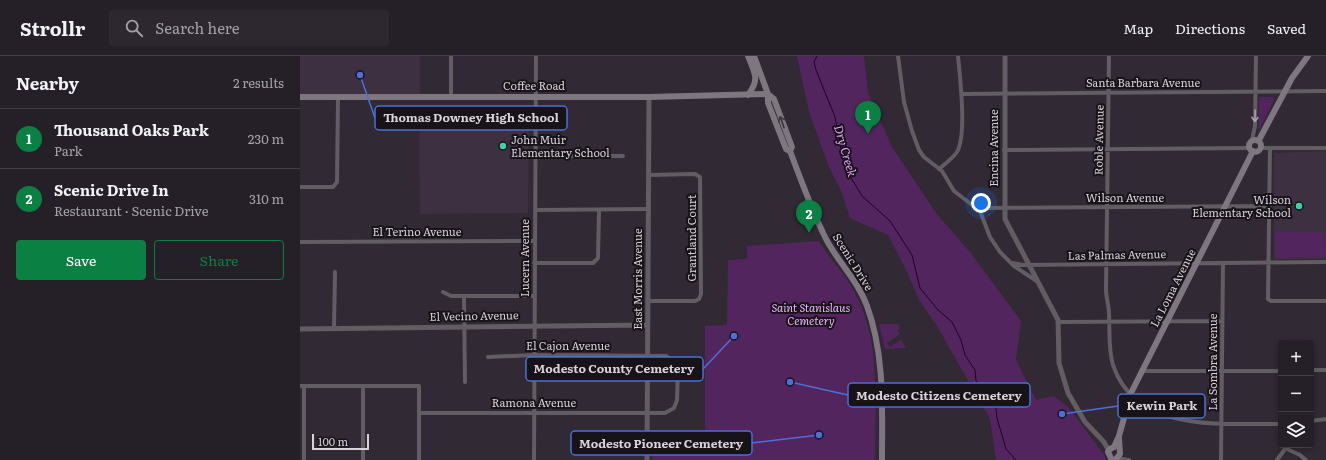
<!DOCTYPE html>
<html lang="en">
<head>
<meta charset="utf-8">
<style>
  body { margin:0; font-family:Literata,serif; background:#2d272f; color:#f1f3f6 }
  .controls { position:absolute; right:12px; bottom:12px; display:grid; overflow:hidden; border-radius:4px; box-shadow:0 2px 6px #0003 }
  .controls button { width:36px; height:36px; display:grid; place-items:center; padding:0; border:0; border-bottom:1px solid #423d44; background:#251f27; color:#f1f3f6; font:20px sans-serif }
  .scale { position:absolute; left:12px; bottom:10px; width:57px; box-sizing:border-box; padding-left:4px; border:2px solid #d8d2d9; border-top:0; font-size:11px; line-height:14px; white-space:nowrap; color:#d8d2d9; -webkit-text-stroke:3px #171318; paint-order:stroke }
  .you { position:absolute; left:681px; top:147px; width:14px; height:14px; margin:-10px; border:3px solid #fff; border-radius:50%; background:#1a73e8; box-shadow:0 0 0 6px #1a73e833 }
  .badge { display:grid; place-items:center; width:26px; height:26px; border-radius:50%; background:#0b8043; color:#fff; font-size:13px; font-weight:700 }
  .pin { position:absolute; translate:-50% -33px; filter:drop-shadow(0 1px 2px #0008) }
  .pin::after { content:''; position:absolute; top:21px; width:14px; height:12px; background:inherit; clip-path:polygon(0 0,100% 0,50% 100%) }
  .list { margin:0; padding:0; list-style:none }
  h2 { display:flex; justify-content:space-between; align-items:center; height:52px; margin:0; padding:0 16px; font-size:17px }
  h2 small { font-size:13px; font-weight:400; color:#a3a2a7 }
  .list li { display:grid; grid-template-columns:26px 1fr auto; gap:12px; align-items:center; box-sizing:border-box; height:60px; padding:0 16px; border-top:1px solid #423d44 }
  .list b { display:block; font-size:15px; white-space:nowrap }
  .list p { margin:0; font-size:13px; white-space:nowrap; color:#a3a2a7 }
  .list em { font-size:13px; font-style:normal; color:#a3a2a7 }
  .actions { display:flex; gap:8px; padding:12px 16px }
  .actions a { flex:1; padding:9px 0; border:1px solid #0b8043; border-radius:4px; text-align:center; font-size:14px; color:#0b8043 }
  .actions .main { background:#0b8043; color:#fff }
  .icon { flex:none; width:22px; height:22px; fill:none; stroke:currentColor; stroke-width:2; stroke-linecap:round; stroke-linejoin:round }
  .map { position:relative; flex:none; width:1026px; height:404px; overflow:hidden }
  header { display:flex; align-items:center; gap:24px; box-sizing:border-box; height:56px; padding:0 20px; background:#251f27; border-bottom:1px solid #423d44 }
  header strong { font-size:19px }
  nav { display:flex; gap:22px; margin-inline-start:auto; font-size:14px }
  .search { width:280px; height:36px; background:#2d272f; display:flex; align-items:center; gap:10px; box-sizing:border-box; padding:0 14px; border-radius:4px; color:#a3a2a7; font-size:15px }
  main { display:flex }
  aside { flex:1; background:#251f27 }
  .map>svg:first-child { display:block }
  .built { fill:#3d3040 }
  .green { fill:#53255e }
  .lines { fill:none; stroke-linecap:round; stroke-linejoin:round }
  .stream { stroke:#22002b; stroke-width:1 }
  .minor { stroke:#615d62; stroke-width:4 }
  .tertiary { stroke:#615d62; stroke-width:5 }
  .secondary { stroke:#7e7780; stroke-width:6 }
  .oneway { stroke:#a8a3a9 }
  .oneway2 { stroke:#3b363c }
  .poi-dot { fill:#3bd4a4; stroke:#171318; stroke-width:1.5 }
  .labels { text-anchor:middle; stroke-width:4; stroke-linejoin:round; paint-order:stroke }
  .street-label { font-size:11px; fill:#d8d2d9; stroke:#171318 }
  .poi-label { font-size:11px; fill:#d8d2d9; stroke:#171318; text-anchor:start }
  .park-label { font-size:11px; font-style:italic; fill:#efb5fe; stroke:#171318 }
  .water-label { font-size:12px; font-style:italic; fill:#eba2fd; stroke:#171318 }
  .leader { fill:none; stroke:#4c6fd8; stroke-width:1.5 }
  .callout-dot { fill:#4c6fd8; stroke:#171318; stroke-width:1.5 }
  .callout { fill:#171318; stroke:#4c6fd8; stroke-width:1.5 }
  .callout-label { font-size:12px; text-anchor:middle; font-weight:bold; fill:#d8d2d9 }
</style>
</head>
<body>
<header>
<strong>Strollr</strong>
<div class="search"><svg class="icon" aria-label="search" viewBox="0 0 24 24"><circle cx="10" cy="10" r="6"/><path d="M15 15l6 6"/></svg>Search here</div>
<nav><a>Map</a><a>Directions</a><a>Saved</a></nav>
</header>
<main>
<aside>
<h2>Nearby<small>2 results</small></h2>
<ul class="list">
<li><span class="badge">1</span><div><b>Thousand Oaks Park</b><p>Park</p></div><em>230 m</em></li>
<li><span class="badge">2</span><div><b>Scenic Drive In</b><p>Restaurant · Scenic Drive</p></div><em>310 m</em></li>
</ul>
<div class="actions"><a class="main">Save</a><a>Share</a></div>
</aside>
<div class="map">
<svg width="1026" height="404" viewBox="0 0 1026 404">
  <rect width="100%" height="100%" fill="#312934"/>
  <!-- built -->
  <path class="built" d="M0 0H120V38L0 39Z
    M229 51 228 157 120 158 119 52Z
    M1026 95V203H974V97Z"/>
  <!-- green -->
  <path class="green" d="M497 0H564L568 37 592 91 636 157 670 196 721 265 716 304 736 344 754 340 769 352 805 400 806 404H696L690 363 637 270 619 244 606 214 588 179 550 162 542 137 529 111 509 56Z
    M961 41H973L974 44 959 74 958 73 959 42Z
    M975 175 1025 176 1026 201 975 202Z
    M519 185C529 203 546 218 555 237 582 287 575 349 575 404H352V384H405V270L427 269 428 204 447 203V190Z
    M579 268H598L600 272 597 274 600 278 587 287 590 291 601 284 606 292 585 293Z"/>
  <g class="lines">
    <!-- stream -->
    <path class="stream" d="M517 0 514 6 516 14 535 61 542 98 550 120 562 140 590 165 612 199 620 232 638 254 652 266 661 284 665 299 675 314 676 325 695 343 697 362 706 393 716 404"/>
    <!-- minor -->
    <path class="minor" d="M151 0V40
      M598 0 604 46 612 75 619 94 624 101 642 115 654 135 680 155 690 181 700 196 714 210 738 226
      M809 0 806 233C806 242 809 249 809 258 810 275 808 292 813 309 836 378 923 367 981 368
      M661 38 1026 35
      M952 84 955 70 956 0
      M961 92H1026
      M970 92 968 243 971 245H1026
      M704 94 949 92
      M235 100H323
      M639 113C645 108 653 102 657 96 667 79 660 21 658 0
      M0 131H33L37 126 38 41
      M235 154 349 153
      M680 155 686 152 970 150
      M0 186 234 185
      M234 207H293L298 202 299 154
      M713 207 723 209 1026 206
      M143 236 151 240H234
      M164 240 165 326
      M348 245H395L399 243 401 238 400 121 395 118 349 119
      M759 266 922 265
      M34 272 35 216
      M1011 314H1026
      M843 315H981
      M0 330H119V404
      M119 357H365L374 352 377 344 378 313 375 306 366 300 234 299 188 301
      M1011 365 1026 363
      M987 393 1000 399 1006 404
      M817 402 829 404
      M4 404V330
      M63 404V330
      M234 404 236 0
      M921 404 923 207
      M977 404 988 389"/>
    <!-- tertiary -->
    <path class="tertiary" d="M705 0V163L758 264 759 307 768 337 785 366 804 386 809 395
      M0 273 348 269
      M347 404 349 41"/>
    <!-- secondary -->
    <path class="secondary" d="M454 0 468 38V47L486 93 490 95C501 124 512 155 526 183 538 206 558 225 567 250 585 299 582 352 582 404
      M468 38 474 43 492 91 490 95
      M448 39C460 23 455 18 448 0
      M0 41H349L468 38
      M949 90a6 6 0 1 1 12 0a6 6 0 1 1-12 0Z
      M959 84 992 22 1008 0
      M814 391 819 380 831 337 953 95
      M816 403 820 398 819 382
      M812 404 808 396 810 393 814 391"/>
  </g>
  <!-- one-way arrows -->
  <defs><path id="oneway-shaft" d="M-6 0H5M1.5-3L5.5 0L1.5 3" fill="none" stroke-width="1.6" stroke-linecap="round" stroke-linejoin="round"/></defs>
  <use class="oneway" href="#oneway-shaft" transform="translate(955 60) rotate(91)"/>
  <use class="oneway2" href="#oneway-shaft" transform="translate(482 66) rotate(-110)"/>
  <!-- markers -->
  <g class="poi-dot">
    <circle cx="203" cy="90" r="4"/>
    <circle cx="999" cy="150" r="4"/>
  </g>
  <g class="labels">
    <!-- street labels -->
    <g class="street-label">
      <text x="843" y="31">Santa Barbara Avenue</text>
      <text x="234" y="34">Coffee Road</text>
      <text transform="translate(799 84) rotate(-89)" y="4">Roble Avenue</text>
      <text transform="translate(694 92) rotate(-90)" y="4">Encina Avenue</text>
      <text x="825" y="146">Wilson Avenue</text>
      <text x="117" y="180">El Terino Avenue</text>
      <text transform="translate(392 182) rotate(-90)" y="4">Grantland Court</text>
      <text transform="translate(817 199) rotate(-1)" y="4">Las Palmas Avenue</text>
      <text transform="translate(225 202) rotate(-90)" y="4">Lucern Avenue</text>
      <text transform="translate(553 206) rotate(58)" y="4">Scenic Drive</text>
      <text transform="translate(338 223) rotate(-90)" y="4">East Morris Avenue</text>
      <text transform="translate(873 232) rotate(-63)" y="4">La Loma Avenue</text>
      <text transform="translate(174 260) rotate(-1)" y="4">El Vecino Avenue</text>
      <text x="268" y="294">El Cajon Avenue</text>
      <text transform="translate(913 306) rotate(-90)" y="4">La Sombra Avenue</text>
      <text x="234" y="351">Ramona Avenue</text>
    </g>
    <!-- poi labels -->
    <g class="poi-label">
      <text x="211" y="88">John Muir<tspan x="211" dy="13">Elementary School</tspan></text>
      <text x="991" y="148" text-anchor="end">Wilson<tspan x="991" dy="13">Elementary School</tspan></text>
    </g>
    <!-- park labels -->
    <g class="park-label">
      <text x="511" y="256">Saint Stanislaus<tspan x="511" dy="13">Cemetery</tspan></text>
    </g>
    <!-- water labels -->
    <g class="water-label">
      <text transform="translate(545 95) rotate(74)" y="4">Dry Creek</text>
    </g>
  </g>
  <!-- callouts -->
  <path class="leader" d="M60 19L75 62M434 280L403 313M490 326L548 339M762 358L818 350M519 379L452 387"/>
  <g class="callout-dot">
    <circle cx="60" cy="19" r="4"/>
    <circle cx="434" cy="280" r="4"/>
    <circle cx="490" cy="326" r="4"/>
    <circle cx="762" cy="358" r="4"/>
    <circle cx="519" cy="379" r="4"/>
  </g>
  <g class="callout">
    <rect x="75" y="50" width="192" height="24" rx="4"/>
    <rect x="226" y="301" width="177" height="24" rx="4"/>
    <rect x="548" y="327" width="182" height="24" rx="4"/>
    <rect x="818" y="338" width="87" height="24" rx="4"/>
    <rect x="271" y="375" width="181" height="24" rx="4"/>
  </g>
  <g class="callout-label">
    <text x="171" y="66">Thomas Downey High School</text>
    <text x="314" y="317">Modesto County Cemetery</text>
    <text x="639" y="344">Modesto Citizens Cemetery</text>
    <text x="862" y="354">Kewin Park</text>
    <text x="361" y="392">Modesto Pioneer Cemetery</text>
  </g>
</svg>
<div class="controls">
<button>+</button>
<button>−</button>
<button><svg class="icon" aria-label="layers" viewBox="0 0 24 24"><path d="M12 4l9 5-9 5-9-5zM3 14l9 5 9-5"/></svg></button>
</div>
<div class="scale">100 m</div>
<div class="you"></div>
<div class="pin badge" style="left:568px;top:78px">1</div>
<div class="pin badge" style="left:509px;top:177px">2</div>
</div>
</main>
</body>
</html>
